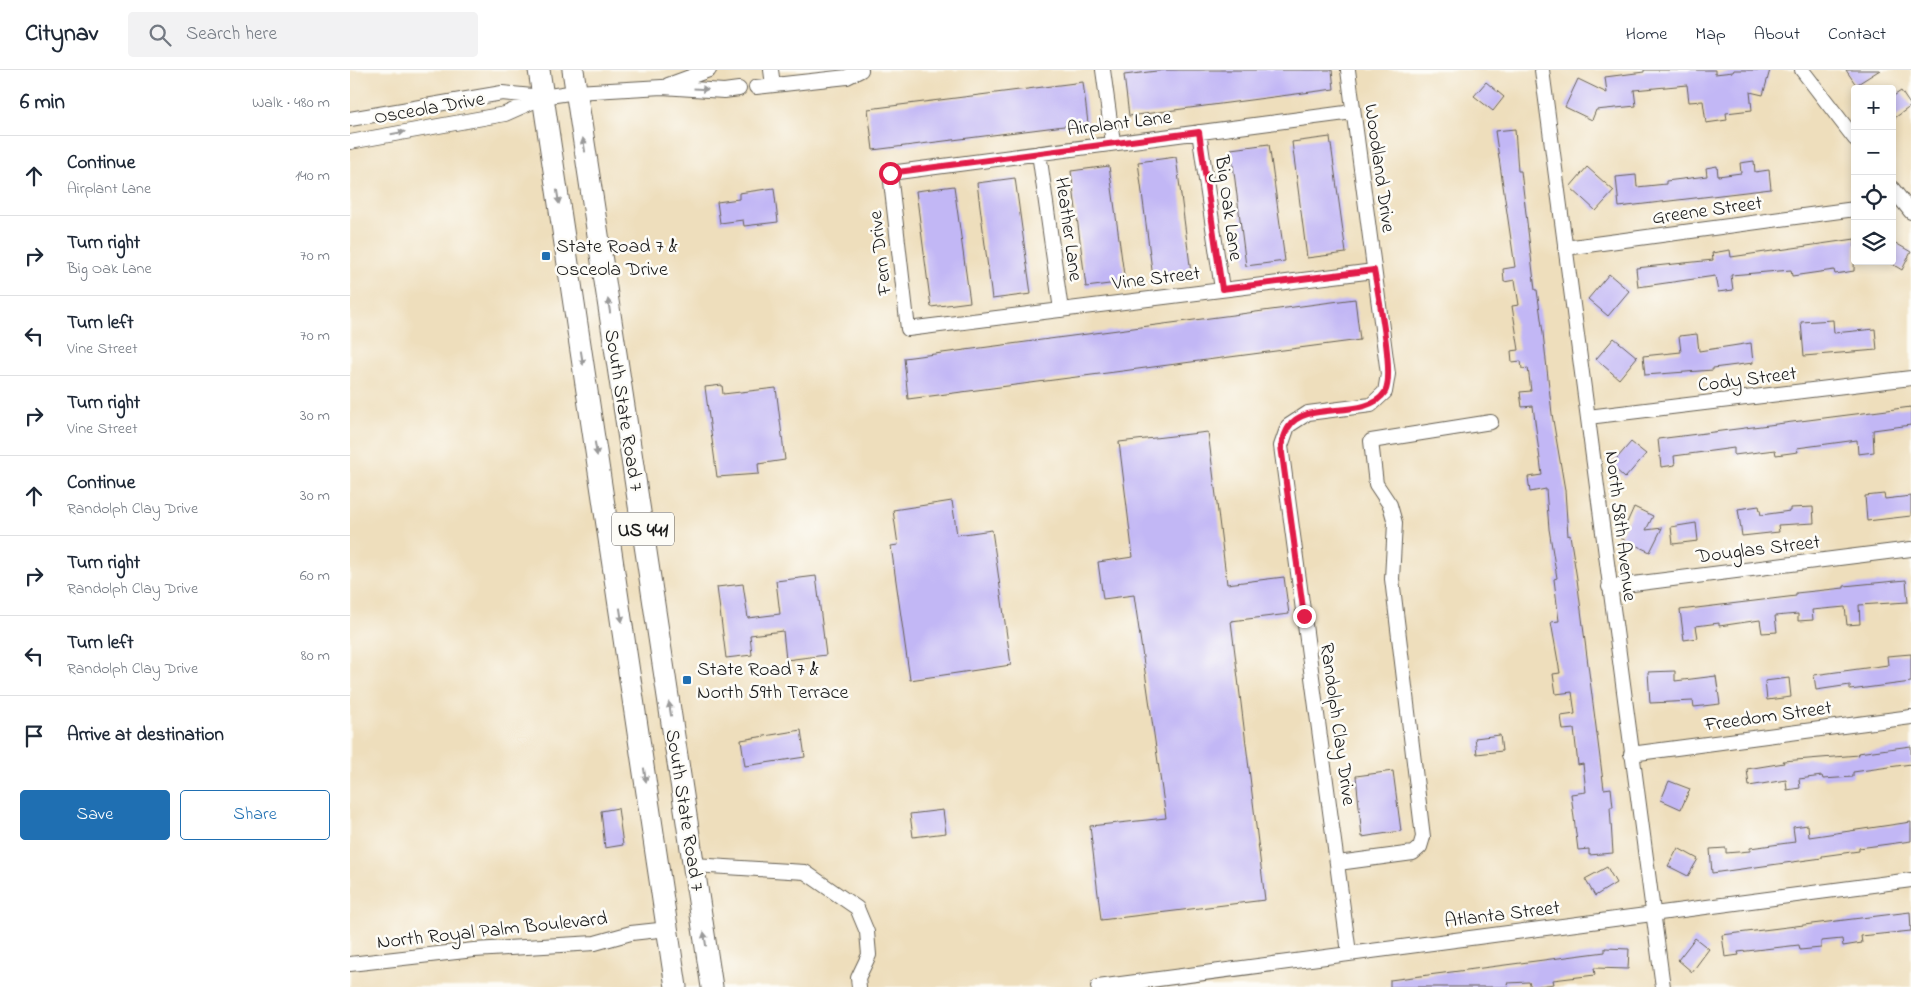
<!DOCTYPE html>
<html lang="en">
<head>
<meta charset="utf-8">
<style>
  body { margin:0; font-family:"Indie Flower",sans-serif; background:#f2f2f3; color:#1f2937 }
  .controls { position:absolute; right:15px; top:15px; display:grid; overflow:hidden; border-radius:5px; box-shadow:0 2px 8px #0003 }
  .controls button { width:45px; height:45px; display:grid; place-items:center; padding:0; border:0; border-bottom:1px solid #e0e1e3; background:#fff; color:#1f2937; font:25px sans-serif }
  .stop { position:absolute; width:15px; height:15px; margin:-11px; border:4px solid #e11d48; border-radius:50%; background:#fff }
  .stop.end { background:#e11d48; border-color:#fff; box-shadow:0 1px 5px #0008 }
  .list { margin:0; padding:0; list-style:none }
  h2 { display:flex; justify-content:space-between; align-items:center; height:65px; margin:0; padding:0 20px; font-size:21px }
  h2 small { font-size:16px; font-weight:400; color:#747a83 }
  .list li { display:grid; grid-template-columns:32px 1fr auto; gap:15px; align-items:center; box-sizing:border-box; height:80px; padding:0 20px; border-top:1px solid #e0e1e3 }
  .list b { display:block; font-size:19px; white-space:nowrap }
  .list p { margin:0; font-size:16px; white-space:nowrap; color:#747a83 }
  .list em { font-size:16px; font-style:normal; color:#747a83 }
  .actions { display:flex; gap:10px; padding:15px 20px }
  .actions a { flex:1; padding:11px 0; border:1px solid #1f6fb2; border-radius:5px; text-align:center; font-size:18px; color:#1f6fb2 }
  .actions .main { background:#1f6fb2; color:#fff }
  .icon { flex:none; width:28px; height:28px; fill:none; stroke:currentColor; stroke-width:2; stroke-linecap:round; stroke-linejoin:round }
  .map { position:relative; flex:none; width:1561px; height:917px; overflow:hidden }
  header { display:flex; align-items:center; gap:30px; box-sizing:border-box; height:70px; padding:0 25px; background:#fff; border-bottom:1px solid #e0e1e3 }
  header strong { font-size:24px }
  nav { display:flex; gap:28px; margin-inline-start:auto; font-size:18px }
  .search { width:350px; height:45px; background:#f2f2f3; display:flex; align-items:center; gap:12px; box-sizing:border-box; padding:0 18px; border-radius:5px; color:#747a83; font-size:19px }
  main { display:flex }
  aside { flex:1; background:#fff }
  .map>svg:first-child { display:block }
  .building { fill:#c2b7f5 }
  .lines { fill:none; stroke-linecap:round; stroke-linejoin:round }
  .street-casing { stroke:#666054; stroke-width:16 }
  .primary-casing { stroke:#666054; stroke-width:23 }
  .street { stroke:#fff; stroke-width:14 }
  .primary { stroke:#fff; stroke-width:21 }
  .oneway { fill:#999 }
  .route { stroke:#e11d48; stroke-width:6 }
  .poi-dot { fill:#1f6fb2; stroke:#fdfcf7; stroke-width:2 }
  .labels { text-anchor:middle; stroke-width:5; stroke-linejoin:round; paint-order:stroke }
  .shield { fill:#fdfcf7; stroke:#605f5e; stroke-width:1 }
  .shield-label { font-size:19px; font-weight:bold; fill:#1c1c1c }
  .street-label { font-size:20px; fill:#1c1c1c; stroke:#fdfcf7 }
  .poi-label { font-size:20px; fill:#1c1c1c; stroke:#fdfcf7; text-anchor:start }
</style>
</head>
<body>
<header>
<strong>Citynav</strong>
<div class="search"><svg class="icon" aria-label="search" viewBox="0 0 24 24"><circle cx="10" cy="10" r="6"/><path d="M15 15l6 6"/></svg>Search here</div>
<nav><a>Home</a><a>Map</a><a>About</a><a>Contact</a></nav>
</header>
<main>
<aside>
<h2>6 min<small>Walk · 480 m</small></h2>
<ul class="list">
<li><svg class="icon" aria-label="ahead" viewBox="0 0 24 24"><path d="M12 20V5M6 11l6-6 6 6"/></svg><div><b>Continue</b><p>Airplant Lane</p></div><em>140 m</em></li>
<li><svg class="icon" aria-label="right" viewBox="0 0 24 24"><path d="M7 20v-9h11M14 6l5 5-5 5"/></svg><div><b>Turn right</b><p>Big Oak Lane</p></div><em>70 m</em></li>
<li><svg class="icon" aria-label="left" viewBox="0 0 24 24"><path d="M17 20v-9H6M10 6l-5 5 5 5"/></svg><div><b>Turn left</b><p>Vine Street</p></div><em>70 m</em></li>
<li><svg class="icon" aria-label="right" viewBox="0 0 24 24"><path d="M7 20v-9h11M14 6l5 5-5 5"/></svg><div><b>Turn right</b><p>Vine Street</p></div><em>30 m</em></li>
<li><svg class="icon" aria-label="ahead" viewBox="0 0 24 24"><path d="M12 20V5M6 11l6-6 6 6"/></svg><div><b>Continue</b><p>Randolph Clay Drive</p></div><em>30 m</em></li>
<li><svg class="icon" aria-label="right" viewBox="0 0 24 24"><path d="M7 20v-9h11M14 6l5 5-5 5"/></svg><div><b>Turn right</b><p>Randolph Clay Drive</p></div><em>60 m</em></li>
<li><svg class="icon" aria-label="left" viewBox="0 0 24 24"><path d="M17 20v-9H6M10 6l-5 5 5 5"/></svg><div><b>Turn left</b><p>Randolph Clay Drive</p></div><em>80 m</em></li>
<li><svg class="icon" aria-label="arrive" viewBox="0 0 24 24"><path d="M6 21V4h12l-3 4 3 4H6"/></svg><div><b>Arrive at destination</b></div></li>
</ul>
<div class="actions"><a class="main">Save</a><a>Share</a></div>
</aside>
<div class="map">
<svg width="1561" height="917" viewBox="0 0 1561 917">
  <rect width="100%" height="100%" fill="#fdfcf7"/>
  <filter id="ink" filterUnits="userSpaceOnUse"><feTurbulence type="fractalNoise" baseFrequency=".02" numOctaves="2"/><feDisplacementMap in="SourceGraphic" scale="10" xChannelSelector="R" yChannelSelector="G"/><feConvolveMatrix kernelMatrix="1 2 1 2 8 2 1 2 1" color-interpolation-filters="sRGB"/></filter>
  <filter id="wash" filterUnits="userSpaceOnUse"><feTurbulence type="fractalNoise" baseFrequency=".0096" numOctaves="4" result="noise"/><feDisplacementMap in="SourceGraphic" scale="20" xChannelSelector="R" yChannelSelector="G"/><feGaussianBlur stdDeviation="1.12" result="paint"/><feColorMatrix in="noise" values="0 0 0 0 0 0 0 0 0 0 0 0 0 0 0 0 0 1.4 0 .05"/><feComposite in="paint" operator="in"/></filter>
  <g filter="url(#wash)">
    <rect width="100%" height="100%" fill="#eedebc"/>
    <g id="blocks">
      <!-- building -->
      <path class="building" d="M815 0H982L984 19 779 46 774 5Z
        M1294 0H1365V4L1383 2 1384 0H1420L1413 25 1400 22 1402 40 1376 43 1377 50 1356 53 1353 31 1339 32 1337 15 1284 20 1286 36 1246 40 1242 50 1215 37 1228 9 1257 23 1255 7 1294 2Z
        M1496 0H1530L1506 15Z
        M733 12 738 53 523 80 518 39Z
        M1136 12 1154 27 1143 41 1124 26Z
        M1551 21 1561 36 1542 50V27Z
        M1165 59 1168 101H1171L1185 220H1187L1193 263 1202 344 1215 420 1218 466 1220 465 1227 509 1254 719 1261 718 1263 737H1260L1263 783 1239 785V779L1228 780 1221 724 1236 722 1233 694 1228 695 1224 659 1213 660 1211 646 1225 644 1222 622 1206 624 1203 604 1210 603 1201 552 1209 551 1204 509 1207 508 1199 459 1196 419 1180 422 1178 407 1192 405 1183 336 1172 337 1170 322 1181 321 1178 298 1172 299 1171 291 1162 292 1161 281 1169 280 1162 236 1169 235 1165 210 1154 212 1153 199 1165 197 1145 61Z
        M980 67 996 183 957 188 942 72Z
        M919 74 935 191 896 196 881 79Z
        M826 87 841 203 803 208 788 92Z
        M1404 91 1405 102 1419 100 1421 119 1269 137 1266 107 1286 105 1287 117 1316 114V111L1357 106 1356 98 1367 96 1368 106 1391 103 1390 93Z
        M759 96 775 212 736 217 721 101Z
        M1237 97 1264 121 1246 141 1220 117Z
        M665 108 681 224 642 229 627 113Z
        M604 116 620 232 581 237 566 121Z
        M424 118 428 152 394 156 393 150 370 153 367 132 389 129V123Z
        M1505 169 1504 201 1485 204 1484 200 1442 206 1441 200 1381 205 1383 220 1368 222 1365 206 1288 217 1286 198 1363 190 1362 183 1380 180 1381 187Z
        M1542 171 1561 182 1552 200 1542 194Z
        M1259 204 1279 221 1258 246 1238 229Z
        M1005 229 1010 270 558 329 554 288Z
        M1483 250 1484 263 1525 259 1527 280 1454 286 1451 252Z
        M1347 264 1349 281 1401 273 1403 293 1363 298V300L1295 305 1293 286 1331 282 1329 266Z
        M1264 268 1287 287 1269 309 1246 289Z
        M372 315 373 324 426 318 435 390 408 394 409 404 367 407 355 317Z
        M1561 337V355L1523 360 1524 382 1508 384 1507 370 1447 378 1448 382 1426 385 1425 380 1384 385V378L1324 386 1325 395 1311 397 1308 369Z
        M858 362 877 514 934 507 939 544 881 551 915 830 751 850 740 756 816 748 784 525 753 529 748 492 783 487 769 372Z
        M1281 372 1296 384 1275 408 1261 395Z
        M1534 424 1535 429 1561 426V446L1517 451 1515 426Z
        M602 431 607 465 642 460 661 595 560 610 541 476 548 475 543 440Z
        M1409 436 1411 445 1440 441V438L1463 437 1464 453 1428 455 1429 462 1392 466 1388 439Z
        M1284 437 1303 446 1296 460 1312 458 1300 482 1270 468Z
        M1346 453 1348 471 1323 474 1321 457Z
        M466 506 476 585 436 590 433 561 400 565 402 585 376 588 367 517 393 514 398 548 430 544 426 511Z
        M1556 510 1558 532 1509 535 1510 554 1497 555 1495 537 1462 540 1463 550 1448 551V544L1425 546 1427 562 1412 563 1410 550 1369 556V553L1346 556 1348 568 1334 570 1330 540 1446 526V523L1494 518V516Z
        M1561 584V612L1500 620V615L1466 620 1464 605 1538 595 1537 586Z
        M1325 601V611L1366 606 1370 634 1344 637 1343 631 1300 633 1298 602Z
        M1439 608 1441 627 1417 630 1415 611Z
        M451 660 455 687 395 696 391 670Z
        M1150 665 1152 681 1127 684 1125 668Z
        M1561 676V694L1503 702V707L1473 709 1472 706 1449 709 1450 718 1437 720 1436 710 1399 716 1397 699 1434 693 1433 691 1509 685 1508 683Z
        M1043 701 1051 761 1012 767 1006 706Z
        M1319 711 1340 719 1331 739 1311 730Z
        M268 738 273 775 255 778 251 741Z
        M593 740 596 763 563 767 560 744Z
        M1561 752V771L1509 778V781L1472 786V788L1362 803 1360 779 1376 778V783L1400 781V778L1445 772 1443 757 1458 755 1459 767Z
        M1328 778 1348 789 1338 806 1318 796Z
        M1257 797 1266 813 1245 826 1235 809Z
        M1560 842 1561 861 1511 866 1512 873 1493 876 1492 869 1471 871V878L1450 880 1449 875 1388 882 1389 885 1375 887 1372 865Z
        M1345 868 1359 879 1342 902 1328 890Z
        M1255 878 1279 879 1278 899 1244 898 1245 905 1203 910 1204 914 1181 917 1179 912 1157 913 1158 917H1040V910L1255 882Z"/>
    </g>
  </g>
  <g filter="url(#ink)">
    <use href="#blocks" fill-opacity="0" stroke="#666054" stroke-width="1"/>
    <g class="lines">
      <!-- street casing -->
      <g class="street-casing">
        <path id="street" d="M421 0 423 15
          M753 0 763 73
          M998 0 1038 304 1035 322 1021 335 958 343 938 356 931 376 999 883
          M1192 0 1313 917
          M1452 0 1505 69
          M318 15 359 0
          M406 17 497 7 511 0
          M1003 42 540 103 558 259 1024 201
          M0 49 152 23 192 27 226 22 312 17 374 21 389 19
          M849 62 872 219
          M0 72 155 44 191 28
          M689 83 711 240
          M1542 118 1561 142
          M1215 178 1505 139
          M1238 347 1561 308
          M1259 517 1561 479
          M1281 684 1561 647
          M988 793 1063 783 1070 777 1073 767 1042 509 1045 453 1040 435 1026 414 1021 371 1141 352
          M344 795 455 802 507 838 517 862 519 885 508 908 509 917
          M0 894 124 880 245 873 281 863 318 859
          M748 917 1561 810"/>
      </g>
      <!-- primary casing -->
      <g class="primary-casing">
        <path id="primary" d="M189 0 326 917
          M223 0 362 917"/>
      </g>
      <!-- street -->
      <use href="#street" class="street"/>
      <!-- primary -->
      <use href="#primary" class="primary"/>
    </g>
    <!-- one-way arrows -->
    <defs><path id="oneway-solid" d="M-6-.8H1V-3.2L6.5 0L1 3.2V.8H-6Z" transform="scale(1.25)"/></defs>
    <g class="oneway">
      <use href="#oneway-solid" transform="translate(351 19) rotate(4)"/>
      <use href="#oneway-solid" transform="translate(48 63) rotate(-10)"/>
      <use href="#oneway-solid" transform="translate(234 75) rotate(-99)"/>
      <use href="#oneway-solid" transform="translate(208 127) rotate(81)"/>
      <use href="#oneway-solid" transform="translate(259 236) rotate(-99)"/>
      <use href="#oneway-solid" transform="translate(232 288) rotate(81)"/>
      <use href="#oneway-solid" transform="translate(246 379) rotate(81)"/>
      <use href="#oneway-solid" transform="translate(271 545) rotate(81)"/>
      <use href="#oneway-solid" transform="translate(320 639) rotate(-99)"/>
      <use href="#oneway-solid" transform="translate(295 705) rotate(81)"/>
      <use href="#oneway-solid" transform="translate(355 869) rotate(-99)"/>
    </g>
  </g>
  <g class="lines" filter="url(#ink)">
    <!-- route -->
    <path class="route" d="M540 103 849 62 872 219 1024 200C1028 224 1045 305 1035 322 1017 351 954 329 938 358 935 363 933 370 931 376L954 546"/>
  </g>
  <!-- markers -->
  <g class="poi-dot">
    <rect x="191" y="181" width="10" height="10" rx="2.5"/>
    <rect x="332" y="605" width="10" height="10" rx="2.5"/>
  </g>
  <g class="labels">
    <!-- shield labels -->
    <rect class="shield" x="262" y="442.5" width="62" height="33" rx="4"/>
    <g class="shield-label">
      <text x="293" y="466">US 441</text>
    </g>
    <!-- street labels -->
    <g class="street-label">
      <text transform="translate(79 37) rotate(-10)" y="7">Osceola Drive</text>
      <text transform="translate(769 52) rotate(-7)" y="7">Airplant Lane</text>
      <text transform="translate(1031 98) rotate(82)" y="7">Woodland Drive</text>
      <text transform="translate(880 138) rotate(82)" y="7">Big Oak Lane</text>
      <text transform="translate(1357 139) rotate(-8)" y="7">Greene Street</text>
      <text transform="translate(720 159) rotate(82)" y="7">Heather Lane</text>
      <text transform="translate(529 183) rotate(-97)" y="7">Fern Drive</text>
      <text transform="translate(806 207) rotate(-7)" y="7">Vine Street</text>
      <text transform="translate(1397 308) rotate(-7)" y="7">Cody Street</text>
      <text transform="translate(275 340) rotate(81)" y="7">South State Road 7</text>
      <text transform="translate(1272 456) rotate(83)" y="7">North 58th Avenue</text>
      <text transform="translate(1408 478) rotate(-7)" y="7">Douglas Street</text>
      <text transform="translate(1418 645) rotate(-8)" y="7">Freedom Street</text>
      <text transform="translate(989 654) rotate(82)" y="7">Randolph Clay Drive</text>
      <text transform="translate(336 740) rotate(81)" y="7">South State Road 7</text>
      <text transform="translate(1152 843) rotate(-7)" y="7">Atlanta Street</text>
      <text transform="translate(142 859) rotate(-6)" y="7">North Royal Palm Boulevard</text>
    </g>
    <!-- poi labels -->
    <g class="poi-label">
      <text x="206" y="182">State Road 7 &amp;<tspan x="206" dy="23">Osceola Drive</tspan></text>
      <text x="347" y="605">State Road 7 &amp;<tspan x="347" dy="23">North 59th Terrace</tspan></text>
    </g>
  </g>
</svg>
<div class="controls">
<button>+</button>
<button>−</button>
<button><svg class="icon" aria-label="locate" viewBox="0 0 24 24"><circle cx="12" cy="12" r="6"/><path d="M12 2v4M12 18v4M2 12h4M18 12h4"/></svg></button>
<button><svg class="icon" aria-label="layers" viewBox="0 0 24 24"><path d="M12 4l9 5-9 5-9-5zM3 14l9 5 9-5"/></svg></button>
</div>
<div class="stop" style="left:540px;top:103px"></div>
<div class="stop end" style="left:954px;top:546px"></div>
</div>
</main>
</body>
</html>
